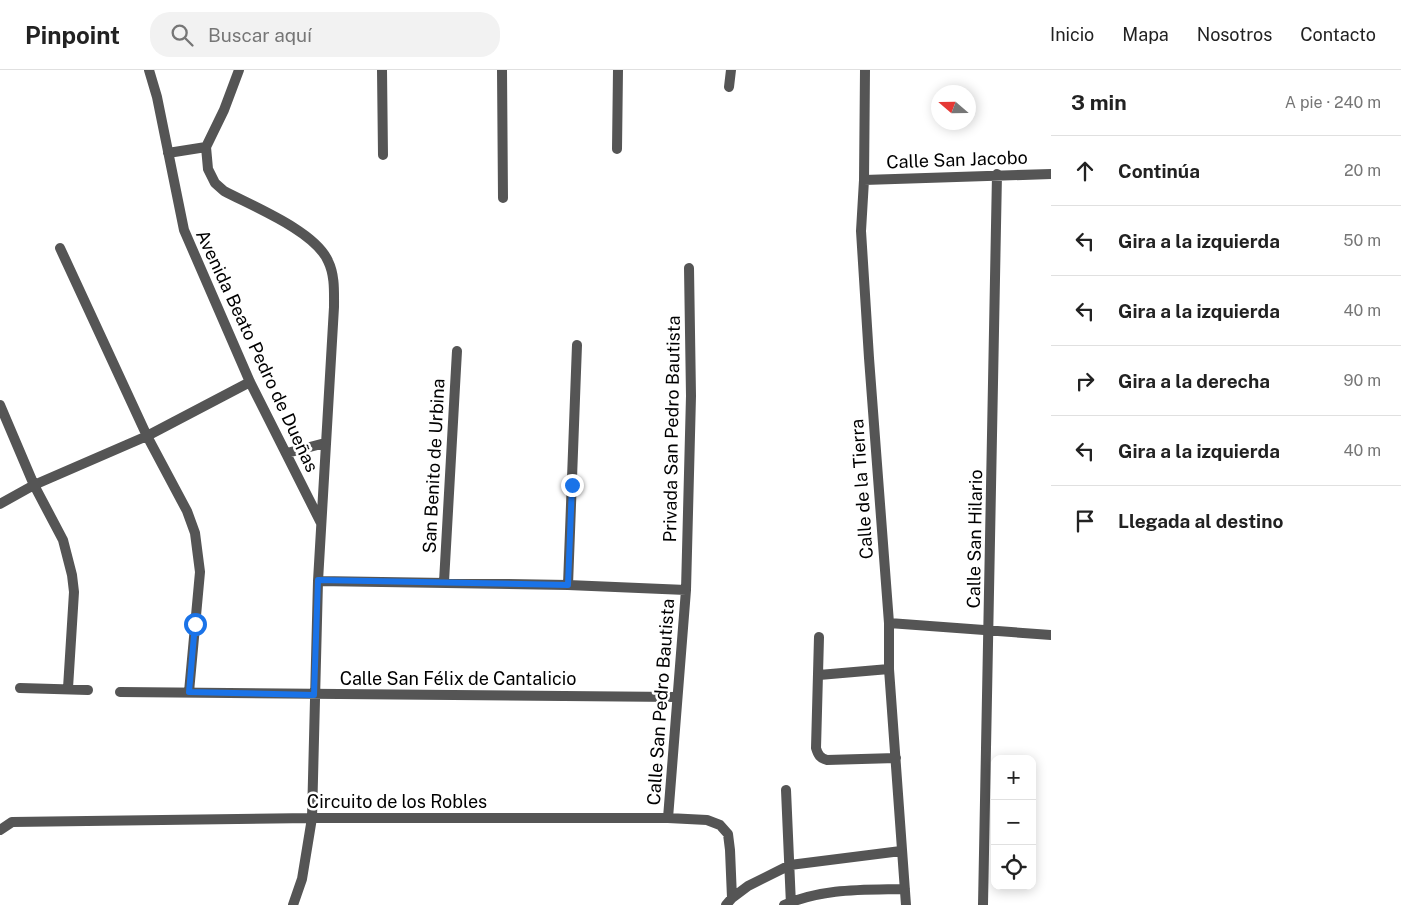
<!DOCTYPE html>
<html lang="es">
<head>
<meta charset="utf-8">
<style>
  body { margin:0; font-family:"Public Sans",sans-serif; background:#f2f2f2; color:#222 }
  .controls { position:absolute; right:15px; bottom:15px; display:grid; overflow:hidden; border-radius:10px; box-shadow:0 2px 12px #0003 }
  .controls button { width:45px; height:45px; display:grid; place-items:center; padding:0; border:0; border-bottom:1px solid #e0e0e0; background:#fff; color:#222; font:25px sans-serif }
  .compass { position:absolute; left:931px; top:15px; width:45px; height:45px; border-radius:50%; background:#fff; box-shadow:0 2px 12px #0003; rotate:290deg }
  .stop { position:absolute; width:15px; height:15px; margin:-11px; border:4px solid #1a73e8; border-radius:50%; background:#fff }
  .stop.end { background:#1a73e8; border-color:#fff; box-shadow:0 1px 5px #0008 }
  .list { margin:0; padding:0; list-style:none }
  h2 { display:flex; justify-content:space-between; align-items:center; height:65px; margin:0; padding:0 20px; font-size:21px }
  h2 small { font-size:16px; font-weight:400; color:#767676 }
  .list li { display:grid; grid-template-columns:32px 1fr auto; gap:15px; align-items:center; box-sizing:border-box; height:70px; padding:0 20px; border-top:1px solid #e0e0e0 }
  .list b { display:block; font-size:19px; white-space:nowrap }
  .list em { font-size:16px; font-style:normal; color:#767676 }
  .icon { flex:none; width:28px; height:28px; fill:none; stroke:currentColor; stroke-width:2; stroke-linecap:round; stroke-linejoin:round }
  .map { position:relative; flex:none; width:1051px; height:835px; overflow:hidden }
  header { display:flex; align-items:center; gap:30px; box-sizing:border-box; height:70px; padding:0 25px; background:#fff; border-bottom:1px solid #e0e0e0 }
  header strong { font-size:24px }
  nav { display:flex; gap:28px; margin-inline-start:auto; font-size:18px }
  .search { width:350px; height:45px; background:#f2f2f2; display:flex; align-items:center; gap:12px; box-sizing:border-box; padding:0 18px; border-radius:20px; color:#767676; font-size:19px }
  main { display:flex }
  aside { flex:1; background:#fff }
  .map>svg:first-child { display:block }
  .lines { fill:none; stroke-linecap:round; stroke-linejoin:round }
  .street { stroke:#555; stroke-width:10 }
  .route { stroke:#1a73e8; stroke-width:6 }
  .labels { text-anchor:middle; stroke-width:5; stroke-linejoin:round; paint-order:stroke }
  .street-label { font-size:18px; fill:#000; stroke:#fff }
</style>
</head>
<body>
<header>
<strong>Pinpoint</strong>
<div class="search"><svg class="icon" aria-label="search" viewBox="0 0 24 24"><circle cx="10" cy="10" r="6"/><path d="M15 15l6 6"/></svg>Buscar aquí</div>
<nav><a>Inicio</a><a>Mapa</a><a>Nosotros</a><a>Contacto</a></nav>
</header>
<main>
<div class="map">
<svg width="1051" height="835" viewBox="0 0 1051 835">
  <rect width="100%" height="100%" fill="#fff"/>
  <g class="lines">
    <!-- street -->
    <path class="street" d="M149 0 157 27 184 160 250 312 321 453
      M239 0 224 40 206 77 208 99 215 113 224 121C252 136 315 161 328 191 335 205 334 222 334 237L318 511 312 748 302 809 293 835
      M382 0 383 85
      M502 0 503 128
      M865 0 864 110 861 161 869 288 889 553V599L906 835
      M729 17 731 0
      M617 79 618 0
      M168 83 206 77
      M864 110 1051 104
      M60 178 147 366 187 441 195 463 200 502 189 622
      M0 335 34 415 63 470 72 505 74 522 68 618
      M287 383 325 373
      M0 434 34 415 147 366 250 312
      M318 511 568 515 686 520
      M444 512 457 281
      M568 515 577 275
      M889 553 1051 565
      M819 567 816 678C818 685 820 688 827 690L896 688
      M819 605 889 599
      M20 618 88 620
      M120 622 676 627
      M786 720 791 835
      M668 748 686 520 691 326 689 198
      M0 760 12 752 312 748H668L707 750 720 755 728 764 730 780 732 828
      M726 835 732 828 748 816 790 795 901 781
      M784 835C824 818 862 820 905 819
      M983 835 997 104"/>
  </g>
  <g class="lines">
    <!-- route -->
    <path class="route" d="M195 554 189 622 314 625 318 510 568 515 572 415"/>
  </g>
  <g class="labels">
    <!-- street labels -->
    <g class="street-label">
      <text transform="translate(957 90) rotate(-2)" y="6">Calle San Jacobo</text>
      <text transform="translate(257 281) rotate(65)" y="6">Avenida Beato Pedro de Dueñas</text>
      <text transform="translate(672 359) rotate(-89)" y="6">Privada San Pedro Bautista</text>
      <text transform="translate(434 396) rotate(-87)" y="6">San Benito de Urbina</text>
      <text transform="translate(862 419) rotate(-94)" y="6">Calle de la Tierra</text>
      <text transform="translate(975 469) rotate(-89)" y="6">Calle San Hilario</text>
      <text x="458" y="615">Calle San Félix de Cantalicio</text>
      <text transform="translate(661 632) rotate(-86)" y="6">Calle San Pedro Bautista</text>
      <text x="397" y="738">Circuito de los Robles</text>
    </g>
  </g>
</svg>
<div class="controls">
<button>+</button>
<button>−</button>
<button><svg class="icon" aria-label="locate" viewBox="0 0 24 24"><circle cx="12" cy="12" r="6"/><path d="M12 2v4M12 18v4M2 12h4M18 12h4"/></svg></button>
</div>
<svg class="compass" viewBox="-18 -18 36 36"><path d="M0-13l5 13h-10z" fill="#e53935"/><path d="M0 13l5-13h-10z" fill="#767676"/></svg>
<div class="stop" style="left:195px;top:554px"></div>
<div class="stop end" style="left:572px;top:415px"></div>
</div>
<aside>
<h2>3 min<small>A pie · 240 m</small></h2>
<ul class="list">
<li><svg class="icon" aria-label="ahead" viewBox="0 0 24 24"><path d="M12 20V5M6 11l6-6 6 6"/></svg><div><b>Continúa</b></div><em>20 m</em></li>
<li><svg class="icon" aria-label="left" viewBox="0 0 24 24"><path d="M17 20v-9H6M10 6l-5 5 5 5"/></svg><div><b>Gira a la izquierda</b></div><em>50 m</em></li>
<li><svg class="icon" aria-label="left" viewBox="0 0 24 24"><path d="M17 20v-9H6M10 6l-5 5 5 5"/></svg><div><b>Gira a la izquierda</b></div><em>40 m</em></li>
<li><svg class="icon" aria-label="right" viewBox="0 0 24 24"><path d="M7 20v-9h11M14 6l5 5-5 5"/></svg><div><b>Gira a la derecha</b></div><em>90 m</em></li>
<li><svg class="icon" aria-label="left" viewBox="0 0 24 24"><path d="M17 20v-9H6M10 6l-5 5 5 5"/></svg><div><b>Gira a la izquierda</b></div><em>40 m</em></li>
<li><svg class="icon" aria-label="arrive" viewBox="0 0 24 24"><path d="M6 21V4h12l-3 4 3 4H6"/></svg><div><b>Llegada al destino</b></div></li>
</ul>
</aside>
</main>
</body>
</html>
